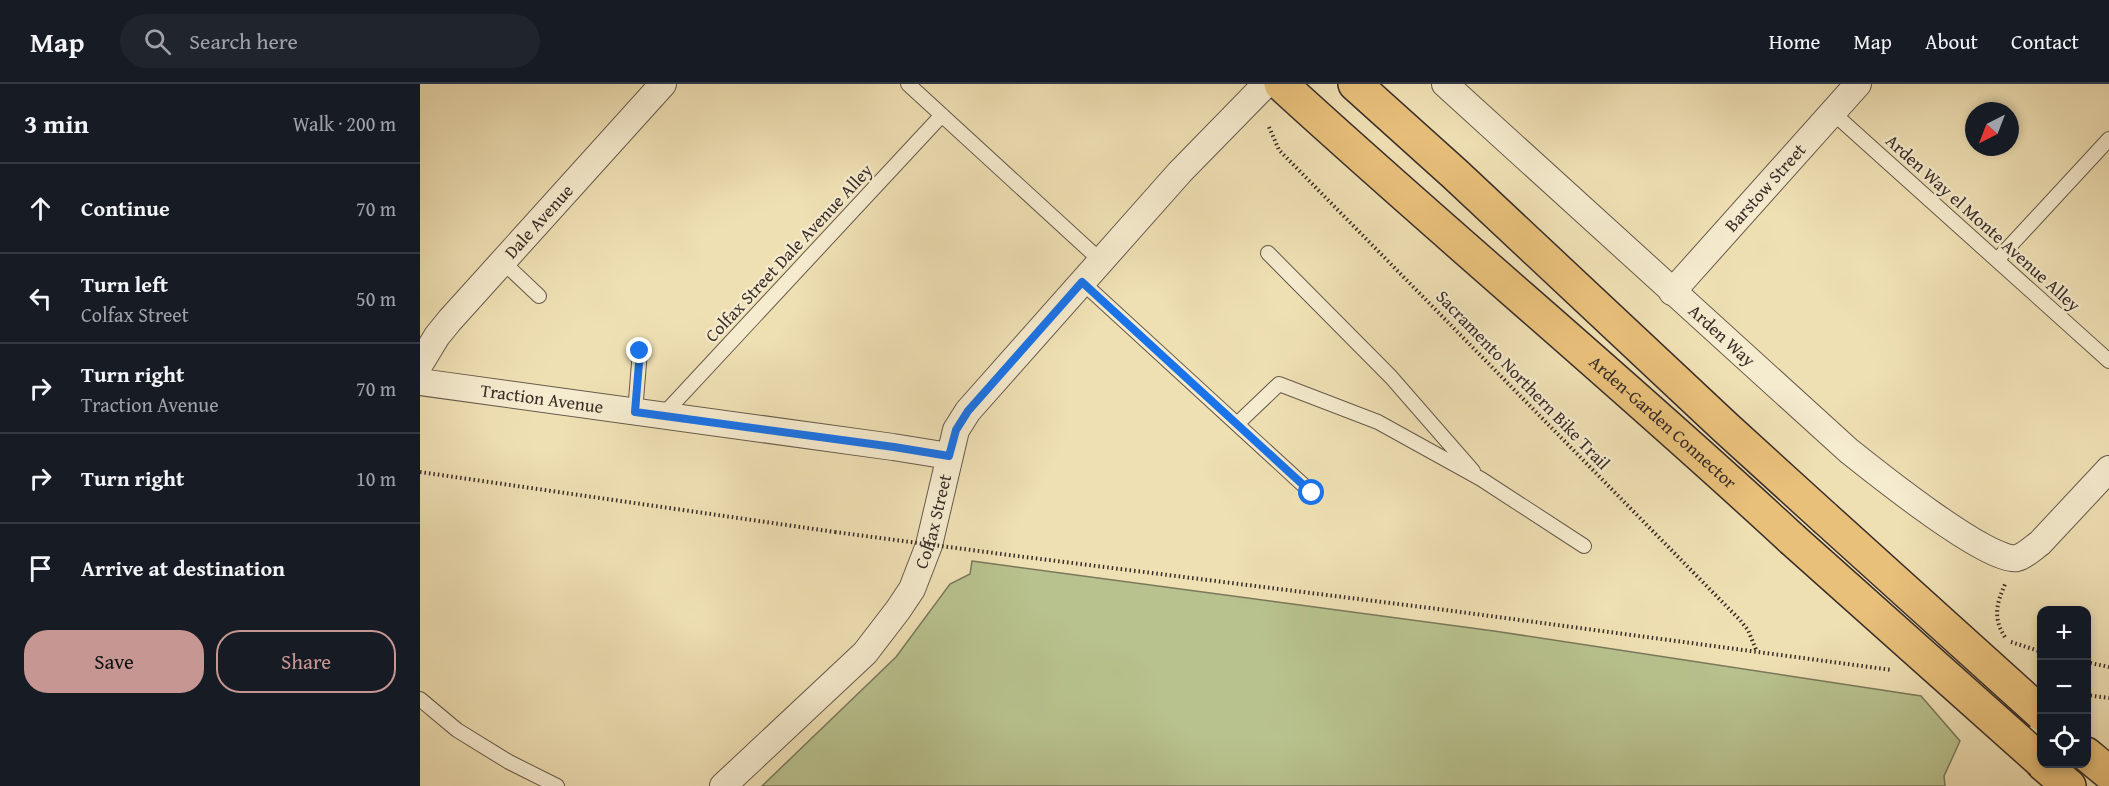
<!DOCTYPE html>
<html lang="en">
<head>
<meta charset="utf-8">
<style>
  body { margin:0; font-family:"Gentium Book Plus",serif; background:#20242c; color:#f1f3f6 }
  .controls { position:absolute; right:18px; bottom:18px; display:grid; overflow:hidden; border-radius:12px; box-shadow:0 3px 9px #0003 }
  .controls button { width:54px; height:54px; display:grid; place-items:center; padding:0; border:0; border-bottom:2px solid #363941; background:#171b24; color:#f1f3f6; font:30px sans-serif }
  .compass { position:absolute; left:1545px; top:18px; width:54px; height:54px; border-radius:50%; background:#171b24; box-shadow:0 3px 9px #0003; rotate:222deg }
  .stop { position:absolute; width:18px; height:18px; margin:-14px; border:4px solid #1a73e8; border-radius:50%; background:#fff }
  .stop.end { background:#1a73e8; border-color:#fff; box-shadow:0 2px 6px #0008 }
  .list { margin:0; padding:0; list-style:none }
  h2 { display:flex; justify-content:space-between; align-items:center; height:78px; margin:0; padding:0 24px; font-size:26px }
  h2 small { font-size:20px; font-weight:400; color:#9ea1a6 }
  .list li { display:grid; grid-template-columns:39px 1fr auto; gap:18px; align-items:center; box-sizing:border-box; height:90px; padding:0 24px; border-top:2px solid #363941 }
  .list b { display:block; font-size:22px; white-space:nowrap }
  .list p { margin:0; font-size:20px; white-space:nowrap; color:#9ea1a6 }
  .list em { font-size:20px; font-style:normal; color:#9ea1a6 }
  .actions { display:flex; gap:12px; padding:18px 24px }
  .actions a { flex:1; padding:14px 0; border:2px solid #c59692; border-radius:24px; text-align:center; font-size:21px; color:#c59692 }
  .actions .main { background:#c59692; color:#111 }
  .icon { flex:none; width:33px; height:33px; fill:none; stroke:currentColor; stroke-width:2; stroke-linecap:round; stroke-linejoin:round }
  .map { position:relative; flex:none; width:1689px; height:702px; overflow:hidden }
  header { display:flex; align-items:center; gap:36px; box-sizing:border-box; height:84px; padding:0 30px; background:#171b24; border-bottom:2px solid #363941 }
  header strong { font-size:28px }
  nav { display:flex; gap:33px; margin-inline-start:auto; font-size:21px }
  .search { width:420px; height:54px; background:#20242c; display:flex; align-items:center; gap:15px; box-sizing:border-box; padding:0 21px; border-radius:33px; color:#9ea1a6; font-size:22px }
  main { display:flex }
  aside { flex:1; background:#171b24 }
  .map>svg:first-child { display:block }
  .green { fill:#b8c28e; stroke:#79785b; stroke-width:1.5 }
  .lines { fill:none; stroke-linecap:round; stroke-linejoin:round }
  .service-casing { stroke:#675a4b; stroke-width:16 }
  .minor-casing { stroke:#675a4b; stroke-width:28 }
  .primary-casing { stroke:#3a2d28; stroke-width:36 }
  .path { stroke:#3a2d28; stroke-width:4; stroke-dasharray:1.5 3; stroke-linecap:butt }
  .service { stroke:#f5ebce; stroke-width:14 }
  .minor { stroke:#f5ebce; stroke-width:26 }
  .primary { stroke:#e8c07a; stroke-width:33 }
  .primary-bridge-casing { stroke:#3a2d28; stroke-width:36; stroke-linecap:butt }
  .path-bridge { stroke:#3a2d28; stroke-width:4; stroke-dasharray:1.5 3; stroke-linecap:butt }
  .primary-bridge { stroke:#e8c07a; stroke-width:33 }
  .route { stroke:#1a73e8; stroke-width:8 }
  .labels { text-anchor:middle; stroke-width:4.5; stroke-linejoin:round; paint-order:stroke }
  .street-label { font-size:18px; fill:#3a2d28; stroke:#f5ebce }
</style>
</head>
<body>
<header>
<strong>Map</strong>
<div class="search"><svg class="icon" aria-label="search" viewBox="0 0 24 24"><circle cx="10" cy="10" r="6"/><path d="M15 15l6 6"/></svg>Search here</div>
<nav><a>Home</a><a>Map</a><a>About</a><a>Contact</a></nav>
</header>
<main>
<aside>
<h2>3 min<small>Walk · 200 m</small></h2>
<ul class="list">
<li><svg class="icon" aria-label="ahead" viewBox="0 0 24 24"><path d="M12 20V5M6 11l6-6 6 6"/></svg><div><b>Continue</b></div><em>70 m</em></li>
<li><svg class="icon" aria-label="left" viewBox="0 0 24 24"><path d="M17 20v-9H6M10 6l-5 5 5 5"/></svg><div><b>Turn left</b><p>Colfax Street</p></div><em>50 m</em></li>
<li><svg class="icon" aria-label="right" viewBox="0 0 24 24"><path d="M7 20v-9h11M14 6l5 5-5 5"/></svg><div><b>Turn right</b><p>Traction Avenue</p></div><em>70 m</em></li>
<li><svg class="icon" aria-label="right" viewBox="0 0 24 24"><path d="M7 20v-9h11M14 6l5 5-5 5"/></svg><div><b>Turn right</b></div><em>10 m</em></li>
<li><svg class="icon" aria-label="arrive" viewBox="0 0 24 24"><path d="M6 21V4h12l-3 4 3 4H6"/></svg><div><b>Arrive at destination</b></div></li>
</ul>
<div class="actions"><a class="main">Save</a><a>Share</a></div>
</aside>
<div class="map">
<svg width="1689" height="702" viewBox="0 0 1689 702">
  <rect width="100%" height="100%" fill="#efe0b4"/>
  <filter id="stains"><feTurbulence type="fractalNoise" baseFrequency=".00333" numOctaves="4"/><feColorMatrix values="0 0 0 0 .2 0 0 0 0 .09 0 0 0 0 .02 0 0 0 .5 -.17"/></filter>
  <radialGradient id="worn" r=".72"><stop offset=".6" stop-color="#630" stop-opacity="0"/><stop offset="1" stop-color="#630" stop-opacity=".3"/></radialGradient>
  <!-- green -->
  <path class="green" d="M552 477 1074 547 1501 612 1540 657 1524 692 1525 702H342L476 573 530 500 550 490Z"/>
  <g class="lines">
    <!-- service casing -->
    <g class="service-casing">
      <path id="service" d="M488 0 681 177
        M1412 28 1689 277
        M848 169 971 293 1053 387
        M1577 176 1689 55
        M83 178 119 212
        M662 198 892 409
        M215 328 220 267
        M242 332 522 31
        M817 340 859 300 958 338 1061 395 1164 462
        M0 615 37 646 89 678 137 702"/>
    </g>
    <!-- minor casing -->
    <g class="minor-casing">
      <g id="minor">
        <path id="s1" d="M1025 0 1429 367C1454 387 1570 480 1597 474 1605 472 1613 464 1620 459L1689 385"/>
        <path id="s2" d="M1252 208 1438 0"/>
        <path id="s3" d="M0 280 17 252 30 236 243 0"/>
        <path id="s4" d="M0 298 473 363 529 372"/>
        <path id="s5" d="M303 702 445 569 478 526 492 505 509 461 536 346 548 327 760 88 846 0"/>
      </g>
    </g>
    <!-- primary casing -->
    <g class="primary-casing">
      <g id="primary">
        <path id="s6" d="M861 0C1029 154 1205 300 1372 455"/>
        <path d="M935 0 1035 90 1305 343 1405 434"/>
        <path d="M1666 670 1689 689"/>
        <path d="M1623 680 1649 702"/>
      </g>
    </g>
    <!-- path -->
    <path class="path" d="M849 43 859 66 1320 536 1328 546 1337 568
      M0 388 415 448
      M589 471 1018 525 1472 586
      M1585 553C1572 533 1577 518 1586 498
      M1591 558 1622 568
      M1666 578 1689 583
      M1666 611 1689 614"/>
    <!-- service -->
    <use href="#service" class="service"/>
    <!-- minor -->
    <use href="#minor" class="minor"/>
    <!-- primary -->
    <use href="#primary" class="primary"/>
    <!-- primary-bridge casing -->
    <g class="primary-bridge-casing">
      <path id="primary-bridge" d="M1405 434 1622 630
        M1372 455 1622 678"/>
    </g>
    <!-- path-bridge -->
    <path class="path-bridge" d="M415 448 589 471"/>
    <!-- primary-bridge -->
    <use href="#primary-bridge" class="primary-bridge"/>
  </g>
  <g class="lines">
    <!-- route -->
    <path class="route" d="M220 267 215 328 474 363 529 372 536 346 548 327 662 198 892 409"/>
  </g>
  <g class="labels">
    <!-- street labels -->
    <g class="street-label">
      <text dy="6" stroke="none"><textPath href="#s2" startOffset="140">Barstow Street</textPath></text>
      <text dy="6" stroke="none"><textPath href="#s3" startOffset="186">Dale Avenue</textPath></text>
      <text transform="translate(1563 139) rotate(42)" y="6">Arden Way el Monte Avenue Alley</text>
      <text transform="translate(369 169) rotate(-47)" y="6">Colfax Street Dale Avenue Alley</text>
      <text dy="6" stroke="none"><textPath href="#s1" startOffset="374">Arden Way</textPath></text>
      <text transform="translate(1103 296) rotate(46)" y="6">Sacramento Northern Bike Trail</text>
      <text dy="6" stroke="none"><textPath href="#s4" startOffset="123">Traction Avenue</textPath></text>
      <text dy="6" stroke="none"><textPath href="#s6" startOffset="510">Arden-Garden Connector</textPath></text>
      <text dy="6" stroke="none"><textPath href="#s5" startOffset="345">Colfax Street</textPath></text>
    </g>
  </g>
  <rect width="100%" height="100%" filter="url(#stains)"/>
  <rect width="100%" height="100%" fill="url(#worn)"/>
</svg>
<div class="controls">
<button>+</button>
<button>−</button>
<button><svg class="icon" aria-label="locate" viewBox="0 0 24 24"><circle cx="12" cy="12" r="6"/><path d="M12 2v4M12 18v4M2 12h4M18 12h4"/></svg></button>
</div>
<svg class="compass" viewBox="-18 -18 36 36"><path d="M0-13l5 13h-10z" fill="#e53935"/><path d="M0 13l5-13h-10z" fill="#9ea1a6"/></svg>
<div class="stop" style="left:892px;top:409px"></div>
<div class="stop end" style="left:220px;top:267px"></div>
</div>
</main>
</body>
</html>
